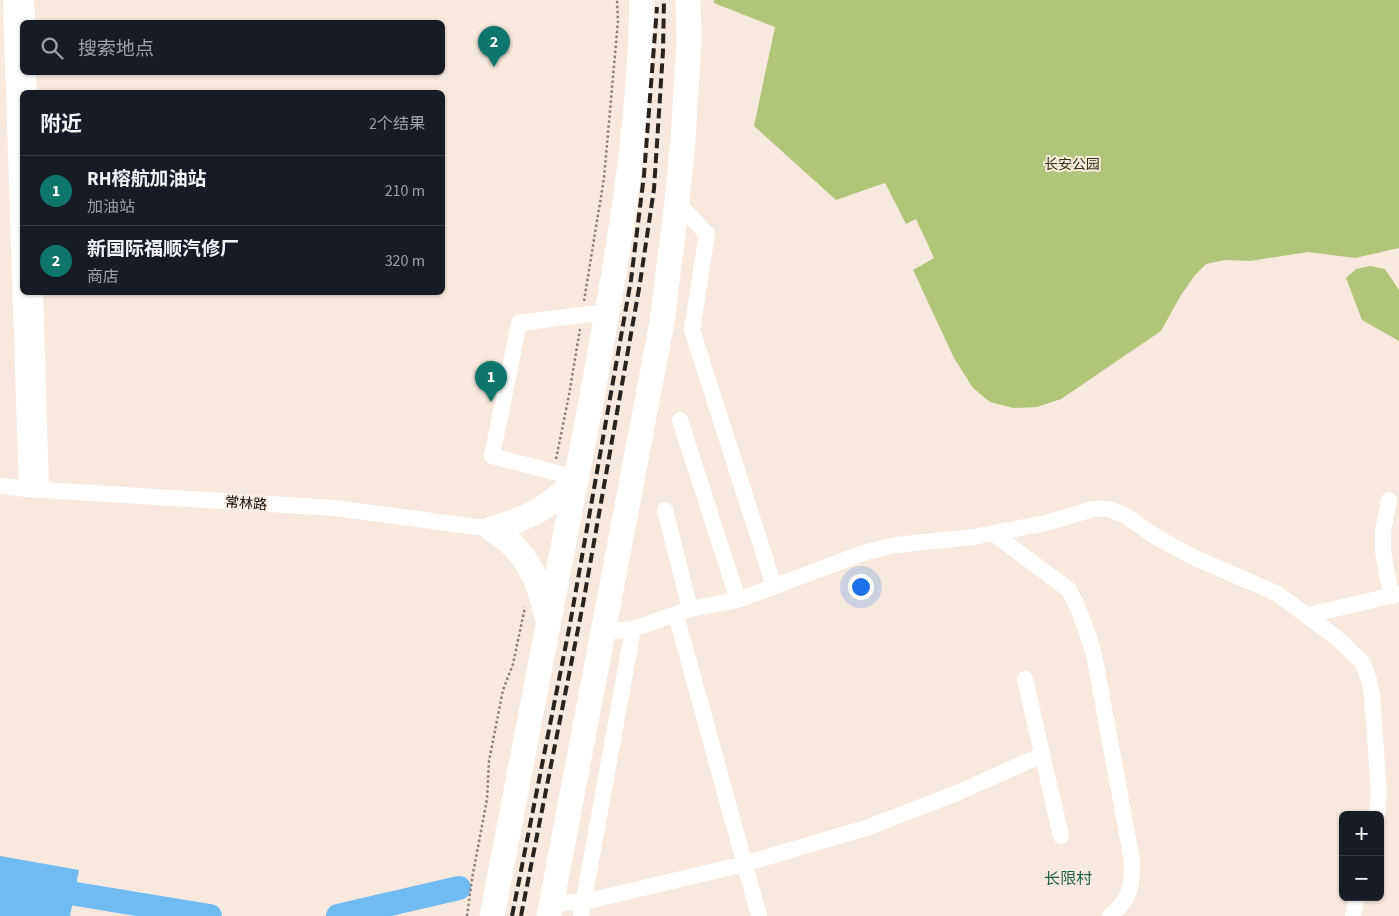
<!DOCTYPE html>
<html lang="zh">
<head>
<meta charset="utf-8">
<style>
  body { margin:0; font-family:"Source Sans 3","Noto Sans SC",sans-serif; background:#242831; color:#f1f3f6 }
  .controls { position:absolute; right:15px; bottom:15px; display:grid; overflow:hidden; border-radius:8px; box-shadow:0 1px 4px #0004 }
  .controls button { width:45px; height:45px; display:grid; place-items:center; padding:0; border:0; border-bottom:1px solid #363941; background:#171b24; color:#f1f3f6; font:25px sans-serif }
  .you { position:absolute; left:860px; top:586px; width:18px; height:18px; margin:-12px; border:4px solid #fff; border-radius:50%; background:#1a73e8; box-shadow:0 0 0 8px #1a73e833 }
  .badge { display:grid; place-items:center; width:32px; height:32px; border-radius:50%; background:#0f766e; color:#fff; font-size:16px; font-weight:700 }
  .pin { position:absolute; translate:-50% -41px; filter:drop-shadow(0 1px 2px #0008) }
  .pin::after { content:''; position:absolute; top:26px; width:18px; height:15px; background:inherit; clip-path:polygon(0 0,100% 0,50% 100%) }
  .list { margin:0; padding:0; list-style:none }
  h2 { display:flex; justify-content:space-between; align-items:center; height:65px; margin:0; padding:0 20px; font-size:21px }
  h2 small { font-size:16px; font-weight:400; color:#9ea1a6 }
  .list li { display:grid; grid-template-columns:32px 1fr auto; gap:15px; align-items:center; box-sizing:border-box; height:70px; padding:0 20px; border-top:1px solid #363941 }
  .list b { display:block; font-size:19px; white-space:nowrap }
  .list p { margin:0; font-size:16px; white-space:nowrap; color:#9ea1a6 }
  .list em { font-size:16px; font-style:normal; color:#9ea1a6 }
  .icon { flex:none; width:28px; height:28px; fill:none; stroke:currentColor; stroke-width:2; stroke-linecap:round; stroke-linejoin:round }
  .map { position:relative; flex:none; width:1399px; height:916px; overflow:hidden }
  .search { position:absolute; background:#171b24; box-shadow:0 1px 4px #0004; left:20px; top:20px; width:425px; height:55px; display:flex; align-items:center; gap:12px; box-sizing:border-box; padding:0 18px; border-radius:8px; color:#9ea1a6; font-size:19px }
  .panel { position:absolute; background:#171b24; box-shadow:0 1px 4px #0004; left:20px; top:90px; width:425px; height:205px; border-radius:8px }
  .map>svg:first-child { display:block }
  .green { fill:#b1c579 }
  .water { fill:#70bbf2 }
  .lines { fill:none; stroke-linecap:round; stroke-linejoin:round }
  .river { stroke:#70bbf2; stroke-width:24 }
  .path { stroke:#8b8079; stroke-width:2.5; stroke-dasharray:2.5 2.5; stroke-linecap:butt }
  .minor { stroke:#fff; stroke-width:16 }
  .highway { stroke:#fff; stroke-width:25 }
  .rail { stroke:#29231f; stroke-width:4; stroke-dasharray:10 5; stroke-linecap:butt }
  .labels { text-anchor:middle; stroke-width:4; stroke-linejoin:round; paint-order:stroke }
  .park-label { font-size:14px; fill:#2e3714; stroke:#f8e9de }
  .street-label { font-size:14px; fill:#110c09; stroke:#f8e9de }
  .quarter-label { font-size:16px; fill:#1f6248; stroke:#f8e9de }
</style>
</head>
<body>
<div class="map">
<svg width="1399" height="916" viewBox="0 0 1399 916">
  <rect width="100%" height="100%" fill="#f8e9de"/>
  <!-- green -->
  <path class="green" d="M714 0H1399V248L1355 258 1308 252 1250 261 1225 260 1206 264 1195 275 1181 295 1161 331 1061 399 1037 407 1013 408 990 402 973 388 954 358 913 270 934 258 916 219 906 224 885 183 836 200 754 126 775 27 714 3Z
    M1370 266 1385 269 1399 290V341L1362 320 1346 278 1356 269Z"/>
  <!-- water -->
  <path class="water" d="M0 856 79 870 70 916H0Z"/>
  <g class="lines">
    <!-- river -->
    <path class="river" d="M0 885 70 893 210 916
      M338 916 459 888"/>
    <!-- path -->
    <path class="path" d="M584 301 604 178 618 21 617 0
      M556 459 569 395 580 329
      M467 916 472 879 487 799 489 761 503 690 513 664 525 607"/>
    <!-- minor -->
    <path class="minor" d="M11 0 27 489
      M26 0 27 22
      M28 72 29 92
      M677 202 707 234 692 330 774 586
      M35 292 41 490
      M680 420 738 600
      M577 478 492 456 519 323 607 312
      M0 486 27 489 335 508 492 529
      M1389 500 1383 532V551L1391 596
      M665 510 690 609
      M993 533 1068 589C1080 609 1087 632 1094 654L1132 861C1132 886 1130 900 1110 916
      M676 615 759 916
      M1308 615 1399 594
      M604 632 633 629 690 609 738 600 866 552 896 545 973 537 1046 523 1093 509H1109L1124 515 1158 538 1193 557 1276 593 1336 637 1363 663 1369 680 1372 696 1379 791 1377 815
      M1025 679 1061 836
      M551 903 584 902 744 864 866 828 957 793 1042 755
      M581 916 633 629
      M1353 916 1357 897"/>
    <!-- highway -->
    <path class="highway" d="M492 529C526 550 539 579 547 617
      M492 529C529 518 551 507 577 478
      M492 916C524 746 558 577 590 407 615 272 640 137 642 0
      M549 916 662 322 677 202 683 140 689 41 688 0"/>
    <!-- rail -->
    <path class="rail" d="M512 916 570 624 631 280 644 175 657 7
      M521 916 583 604 640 283 654 189 663 51 664 0"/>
  </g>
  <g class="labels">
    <!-- park labels -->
    <g class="park-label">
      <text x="1072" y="169">长安公园</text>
    </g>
    <!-- street labels -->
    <g class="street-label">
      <text transform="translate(246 503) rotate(4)" y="5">常林路</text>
    </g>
    <!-- quarter labels -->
    <g class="quarter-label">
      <text x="1068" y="884">长限村</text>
    </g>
  </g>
</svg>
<div class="controls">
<button>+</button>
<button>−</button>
</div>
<div class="you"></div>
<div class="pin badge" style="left:491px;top:402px">1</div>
<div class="pin badge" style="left:494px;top:67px">2</div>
<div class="search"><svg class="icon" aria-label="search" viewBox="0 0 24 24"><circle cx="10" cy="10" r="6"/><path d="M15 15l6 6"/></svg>搜索地点</div>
<section class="panel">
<h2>附近<small>2个结果</small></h2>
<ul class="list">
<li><span class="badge">1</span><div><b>RH榕航加油站</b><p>加油站</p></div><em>210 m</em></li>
<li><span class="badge">2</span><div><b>新国际福顺汽修厂</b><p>商店</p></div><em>320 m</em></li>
</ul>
</section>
</div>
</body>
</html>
